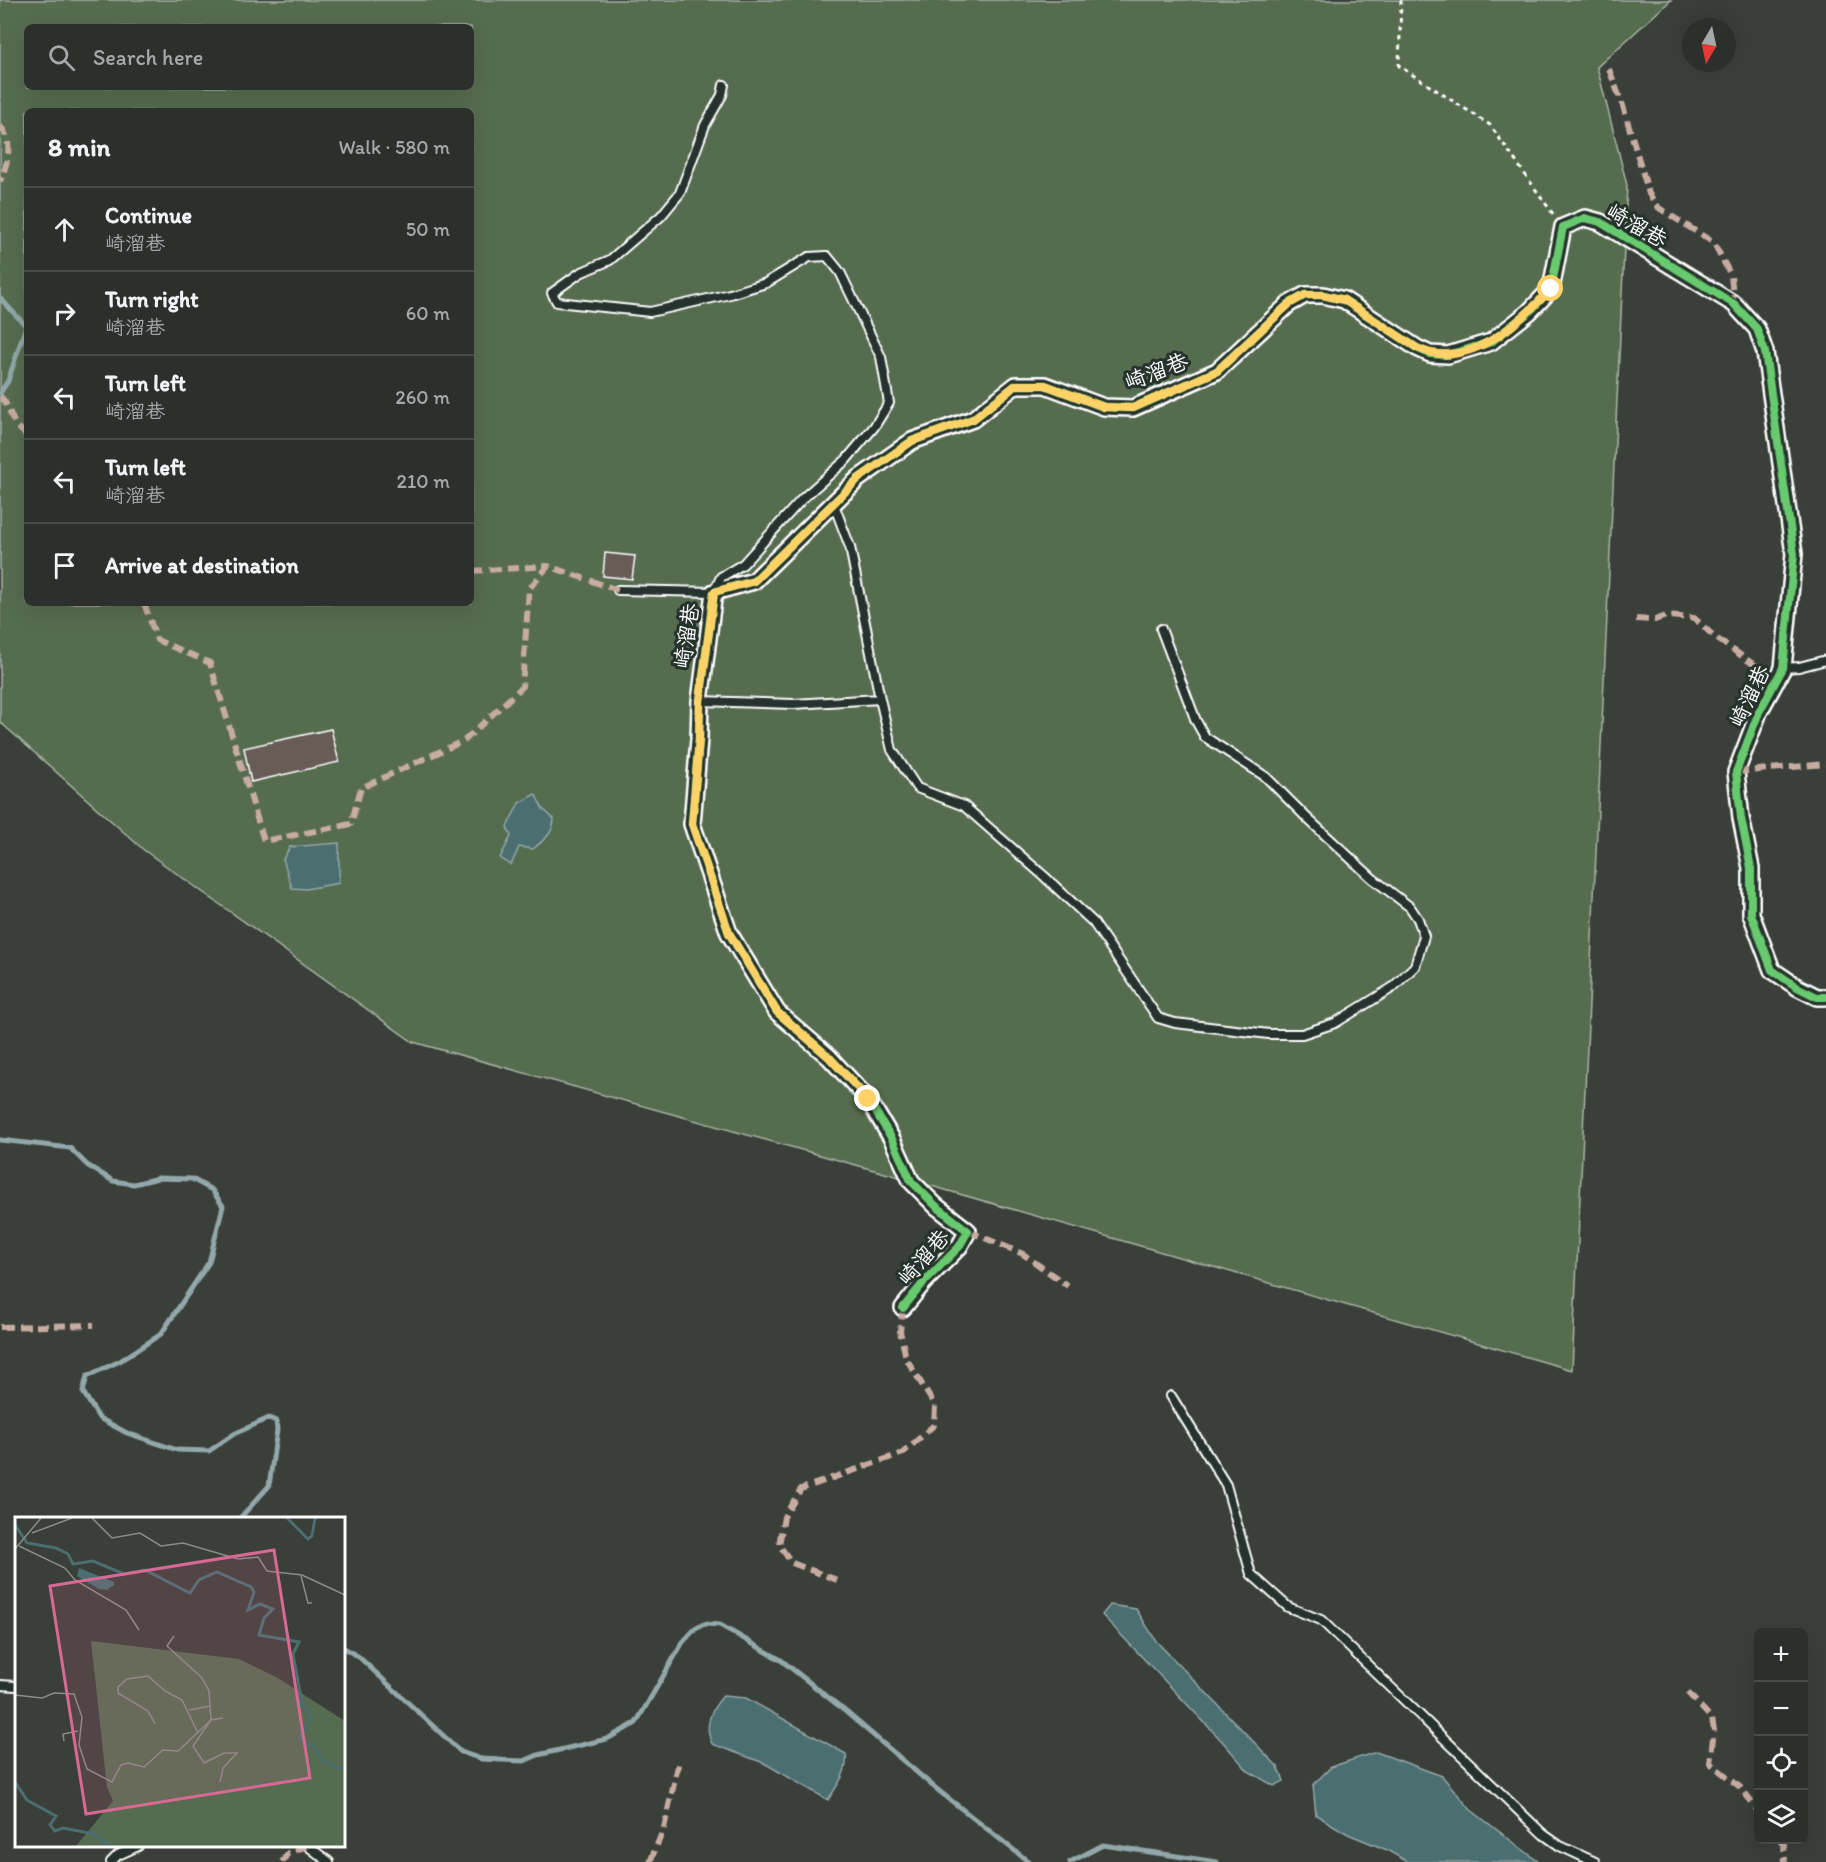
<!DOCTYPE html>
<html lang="en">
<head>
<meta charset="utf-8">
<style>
  body { margin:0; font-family:Itim,"LXGW WenKai TC",sans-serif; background:#343733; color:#f1f3f6 }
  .controls { position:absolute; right:18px; bottom:18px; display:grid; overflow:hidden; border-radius:9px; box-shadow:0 6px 24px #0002 }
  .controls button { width:54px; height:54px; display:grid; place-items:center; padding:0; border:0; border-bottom:2px solid #484a47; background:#2c2f2b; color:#f1f3f6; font:30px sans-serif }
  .compass { position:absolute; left:1682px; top:18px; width:54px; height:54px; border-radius:50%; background:#2c2f2b; box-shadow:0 6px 24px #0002; rotate:189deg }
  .stop { position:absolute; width:18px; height:18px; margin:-14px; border:4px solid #ffd166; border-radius:50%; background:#fff }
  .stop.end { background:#ffd166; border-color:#fff; box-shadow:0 2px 6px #0008 }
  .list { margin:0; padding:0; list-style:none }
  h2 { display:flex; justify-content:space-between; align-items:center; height:78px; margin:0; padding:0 24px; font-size:26px }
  h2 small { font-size:20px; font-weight:400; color:#a6a9a9 }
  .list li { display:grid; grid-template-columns:39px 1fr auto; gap:18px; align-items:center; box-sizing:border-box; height:84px; padding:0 24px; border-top:2px solid #484a47 }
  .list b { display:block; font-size:22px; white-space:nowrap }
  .list p { margin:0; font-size:20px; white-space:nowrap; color:#a6a9a9 }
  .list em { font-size:20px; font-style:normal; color:#a6a9a9 }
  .icon { flex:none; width:33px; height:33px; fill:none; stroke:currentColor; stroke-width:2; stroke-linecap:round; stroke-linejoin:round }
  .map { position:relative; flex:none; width:1826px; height:1862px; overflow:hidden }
  .search { position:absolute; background:#2c2f2b; box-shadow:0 6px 24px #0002; left:24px; top:24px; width:450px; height:66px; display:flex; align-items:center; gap:15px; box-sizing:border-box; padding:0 21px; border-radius:9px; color:#a6a9a9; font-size:22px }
  .panel { position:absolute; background:#2c2f2b; box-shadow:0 6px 24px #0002; left:24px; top:108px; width:450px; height:498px; border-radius:9px }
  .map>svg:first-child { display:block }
  .green { fill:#566c50; stroke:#aab6a8; stroke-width:1.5; fill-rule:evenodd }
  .water { fill:#4b6e71; stroke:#93a8aa; stroke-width:1.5 }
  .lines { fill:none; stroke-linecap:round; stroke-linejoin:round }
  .stream { stroke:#93a8aa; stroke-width:5 }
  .building { fill:#675b56; stroke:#fff; stroke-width:1.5 }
  .lane-casing { stroke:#fff; stroke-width:12 }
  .street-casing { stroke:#fff; stroke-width:20 }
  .path { stroke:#fff; stroke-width:3; stroke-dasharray:4.5 4.5; stroke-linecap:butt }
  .lane { stroke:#26332d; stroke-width:8 }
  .street { stroke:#26332d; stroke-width:15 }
  .quiet { stroke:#c7aca2; stroke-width:6; stroke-dasharray:12 6; stroke-linecap:butt }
  .cycleway-casing { stroke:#26332d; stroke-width:11 }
  .cycleway { stroke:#67ca6e; stroke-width:8 }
  .route { stroke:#ffd166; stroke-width:8 }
  .labels { text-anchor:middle; stroke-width:6; stroke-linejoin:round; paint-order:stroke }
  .street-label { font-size:22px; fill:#fff; stroke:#26332d }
  .inset-river { fill:none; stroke:#4b6e71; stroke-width:3 }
  .inset-road { fill:none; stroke:#898c88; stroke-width:1.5 }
  .view { fill:#d76994; fill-opacity:0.15; stroke:#d76994; stroke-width:3 }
  .inset-edge { fill:none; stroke:#fff; stroke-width:3 }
</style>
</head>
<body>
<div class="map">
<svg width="1826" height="1862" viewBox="0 0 1826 1862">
  <rect width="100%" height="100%" fill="#3a3f39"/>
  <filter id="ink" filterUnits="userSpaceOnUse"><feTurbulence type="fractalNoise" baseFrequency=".0167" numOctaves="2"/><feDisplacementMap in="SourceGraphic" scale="12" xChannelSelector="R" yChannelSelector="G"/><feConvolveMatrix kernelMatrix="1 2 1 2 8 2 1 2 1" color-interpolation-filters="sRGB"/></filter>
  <g filter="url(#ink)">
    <!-- green -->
    <path class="green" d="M0 0H1671L1597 67 1627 185 1572 1370 928 1185 413 1042 145 851 0 722ZM27 27H471V87H27ZM27 111H471V603H27Z"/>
    <!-- water -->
    <path class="water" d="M535 794 543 809 554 819C553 834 545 839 533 849L519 847 511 865 500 858 511 836 507 827 519 803Z
      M339 843V883L306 889 292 888 283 859 290 847Z
      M1110 1605 1136 1609 1156 1641 1278 1767 1284 1781 1274 1786 1248 1771 1222 1741 1102 1615Z
      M723 1696 746 1698 846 1754C849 1771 836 1787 828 1800L764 1763 712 1744C704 1727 710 1710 723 1696Z
      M1376 1752 1442 1776 1471 1810 1539 1862H1408L1387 1850 1348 1834 1316 1815 1313 1785 1331 1767Z"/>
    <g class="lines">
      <!-- stream -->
      <path class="stream" d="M0 298 26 326 8 381 0 393
        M0 1140 70 1148 87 1165 113 1181 134 1184 158 1178 192 1179 212 1190 223 1206 209 1262 161 1334 120 1361 87 1376 83 1392 99 1418 127 1433 177 1450 209 1451 234 1434 269 1418 276 1421 277 1430 269 1486 240 1518
        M344 1648 359 1657 461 1752 481 1759 524 1761 538 1755 607 1739 636 1723 683 1642 695 1629 704 1624 720 1625 781 1660 839 1706 934 1787 1029 1862
        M1070 1862 1103 1845 1217 1862"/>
    </g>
    <!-- building -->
    <path class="building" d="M605 553 635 556 632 579 603 576Z
      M331 729 339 762 251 782 244 748Z"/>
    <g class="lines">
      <!-- lane casing -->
      <g class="lane-casing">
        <path id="lane" d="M833 502 850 547 880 699 892 750 917 788 964 806 1045 877 1093 922 1158 1018 1175 1023 1269 1034H1302L1335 1023 1392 988 1415 966 1424 936 1418 919 1410 907 1372 878 1308 819 1266 777 1205 737 1196 721 1161 629
          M618 590 714 592 721 577 743 564 803 498 846 460 874 427 889 403 881 357 840 272 827 256 809 257 766 283 730 294 650 312 557 302 552 293 580 273 610 260 661 216 680 193 705 125 722 95 724 85
          M1783 668 1799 667 1826 660
          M700 701 793 704 880 699
          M1171 1396 1226 1485 1251 1574 1288 1607 1321 1620 1543 1834 1560 1846 1595 1862
          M0 1685 16 1686
          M308 1846 329 1862
          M111 1862 118 1855 138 1846"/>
      </g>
      <!-- street casing -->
      <g class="street-casing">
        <path id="street" d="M903 1308 924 1282 959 1247 968 1231 936 1206 911 1181 892 1139 868 1099 829 1057 777 1012 729 933 692 824 699 739 700 701 714 592 754 581 858 479 912 441 973 419 1016 385H1045L1104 407 1133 408 1217 371 1289 304 1305 295H1323L1344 300 1417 348 1430 354 1448 355 1491 342 1529 312 1551 289 1563 227 1585 218 1600 222 1734 304 1757 329 1765 352 1794 554 1783 668 1759 712 1736 772 1741 818 1751 868V914L1772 970 1797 987 1817 997H1826"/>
      </g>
      <!-- path -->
      <path class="path" d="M1401 0 1399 66 1490 125 1553 214"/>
      <!-- lane -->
      <use href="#lane" class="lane"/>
      <!-- street -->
      <use href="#street" class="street"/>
      <!-- quiet -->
      <path class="quiet" d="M1609 69 1623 106 1649 194 1659 208 1714 243 1731 276 1734 304
        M0 126C14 141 8 163 0 181
        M0 396 5 402 15 424 27 436
        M471 571 548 566
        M144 603 157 640 210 663 264 841 351 824 361 788 465 740 522 687 529 589 548 566 618 590
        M1636 619 1655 620 1666 616 1694 618 1716 638 1756 666 1775 684
        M1736 772 1826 764
        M968 1231 1023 1254 1068 1286
        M0 1327 94 1325
        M837 1580 792 1563 779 1545 784 1517 801 1489 903 1453 934 1425 935 1406 906 1358 900 1331 903 1308
        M1688 1693 1712 1719 1714 1730 1710 1763 1740 1787 1758 1811
        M1781 1840 1784 1844 1785 1862
        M282 1862 288 1853 307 1846
        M650 1862 664 1828 679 1761"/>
      <!-- cycleway casing -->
      <g class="cycleway-casing">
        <path id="cycleway" d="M903 1308 924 1282 959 1247 968 1231 936 1206 911 1181 892 1139 868 1099 829 1057 777 1012 729 933 692 824 699 739 700 701 714 592 754 581 858 479 912 441 973 419 1016 385H1045L1104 407 1133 408 1217 371 1289 304 1305 295H1323L1344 300 1417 348 1430 354 1448 355 1491 342 1529 312 1551 289 1563 227 1585 218 1600 222 1734 304 1757 329 1765 352 1794 554 1783 668 1759 712 1736 772 1741 818 1751 868V914L1772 970 1797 987 1817 997H1826"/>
      </g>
      <!-- cycleway -->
      <use href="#cycleway" class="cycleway"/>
    </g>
  </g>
  <g class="lines" filter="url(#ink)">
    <!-- route -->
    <path class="route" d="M868 1099 829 1057 777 1012 729 933 692 824 699 739 700 701 714 592 754 581 858 479 912 441 973 419 1016 385H1045L1104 407 1133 408 1217 371 1289 304 1305 295H1323L1344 300 1417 348C1468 372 1519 323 1551 289"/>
  </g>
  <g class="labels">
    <!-- street labels -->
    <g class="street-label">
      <text transform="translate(1637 225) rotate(29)" y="8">崎溜巷</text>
      <text transform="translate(1156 371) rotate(-21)" y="8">崎溜巷</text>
      <text transform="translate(686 636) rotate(-82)" y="8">崎溜巷</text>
      <text transform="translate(1749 696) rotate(-65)" y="8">崎溜巷</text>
      <text transform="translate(923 1257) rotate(-49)" y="8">崎溜巷</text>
    </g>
  </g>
  <!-- overview -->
  <g transform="translate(15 1517)">
    <rect width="330" height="330" fill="#3a3f39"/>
    <path d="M76 124 224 142 261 160 330 204V329H61L98 284 92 270Z" fill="#566c50"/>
    <path d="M64 51 99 65V68L92 73 84 72 62 59Z" fill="#4b6e71"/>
    <path class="inset-river" d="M272 1 293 22 297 19 300 1M0 8 12 26 41 31 53 37 58 47 78 44 109 57 130 53 175 76 184 63 202 55 236 70 239 75 233 93 245 87 258 92 249 101 244 118 284 125 278 137 287 186 296 199 285 222 299 230 306 242 330 254M0 265 12 283 41 299 35 308 40 314 48 311 79 317 96 329"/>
    <path class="inset-road" d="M77 1 97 21 125 16 146 29 168 26 223 42 243 40 252 54 287 58 330 78M17 16 57 1M4 29 50 51 60 63 111 93 124 113M0 32 26 1M286 59 293 86H297M0 178 27 181 39 176 59 177 67 200 64 228 72 252 97 265 106 248 113 246 129 250 148 233 163 234 196 203 194 174 187 161 152 129 159 119M174 193 195 189M140 207 133 194 103 176V170L112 162 133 159 150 174 167 183 183 216M49 224 48 217 63 214M205 265 208 251 222 236H209L189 246 178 229 196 203 208 201"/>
    <path class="view" d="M259 33 295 261 71 297 35 69Z"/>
    <rect width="330" height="330" class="inset-edge"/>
  </g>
</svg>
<div class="controls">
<button>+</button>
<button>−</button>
<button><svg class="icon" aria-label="locate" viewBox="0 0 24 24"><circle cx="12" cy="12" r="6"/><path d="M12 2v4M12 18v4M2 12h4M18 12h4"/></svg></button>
<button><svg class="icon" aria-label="layers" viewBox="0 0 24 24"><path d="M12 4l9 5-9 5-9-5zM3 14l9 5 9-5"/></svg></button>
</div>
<svg class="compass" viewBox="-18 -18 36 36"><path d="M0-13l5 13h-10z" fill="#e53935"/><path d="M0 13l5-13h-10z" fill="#a6a9a9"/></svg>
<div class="stop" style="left:1551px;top:289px"></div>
<div class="stop end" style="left:868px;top:1099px"></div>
<div class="search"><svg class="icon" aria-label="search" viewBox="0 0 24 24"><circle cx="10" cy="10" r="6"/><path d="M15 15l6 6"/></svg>Search here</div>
<section class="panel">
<h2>8 min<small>Walk · 580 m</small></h2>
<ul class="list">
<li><svg class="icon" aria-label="ahead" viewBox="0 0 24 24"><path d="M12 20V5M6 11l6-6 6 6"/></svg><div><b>Continue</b><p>崎溜巷</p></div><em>50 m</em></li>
<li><svg class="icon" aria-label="right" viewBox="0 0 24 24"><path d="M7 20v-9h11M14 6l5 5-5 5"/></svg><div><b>Turn right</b><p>崎溜巷</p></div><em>60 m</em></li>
<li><svg class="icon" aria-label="left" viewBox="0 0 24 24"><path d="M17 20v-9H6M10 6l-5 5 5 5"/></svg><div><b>Turn left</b><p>崎溜巷</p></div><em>260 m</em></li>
<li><svg class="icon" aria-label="left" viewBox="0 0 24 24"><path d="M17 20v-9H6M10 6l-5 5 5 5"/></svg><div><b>Turn left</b><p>崎溜巷</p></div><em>210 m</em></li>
<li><svg class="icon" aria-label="arrive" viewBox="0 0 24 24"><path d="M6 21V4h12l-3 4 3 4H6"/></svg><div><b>Arrive at destination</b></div></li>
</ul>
</section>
</div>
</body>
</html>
